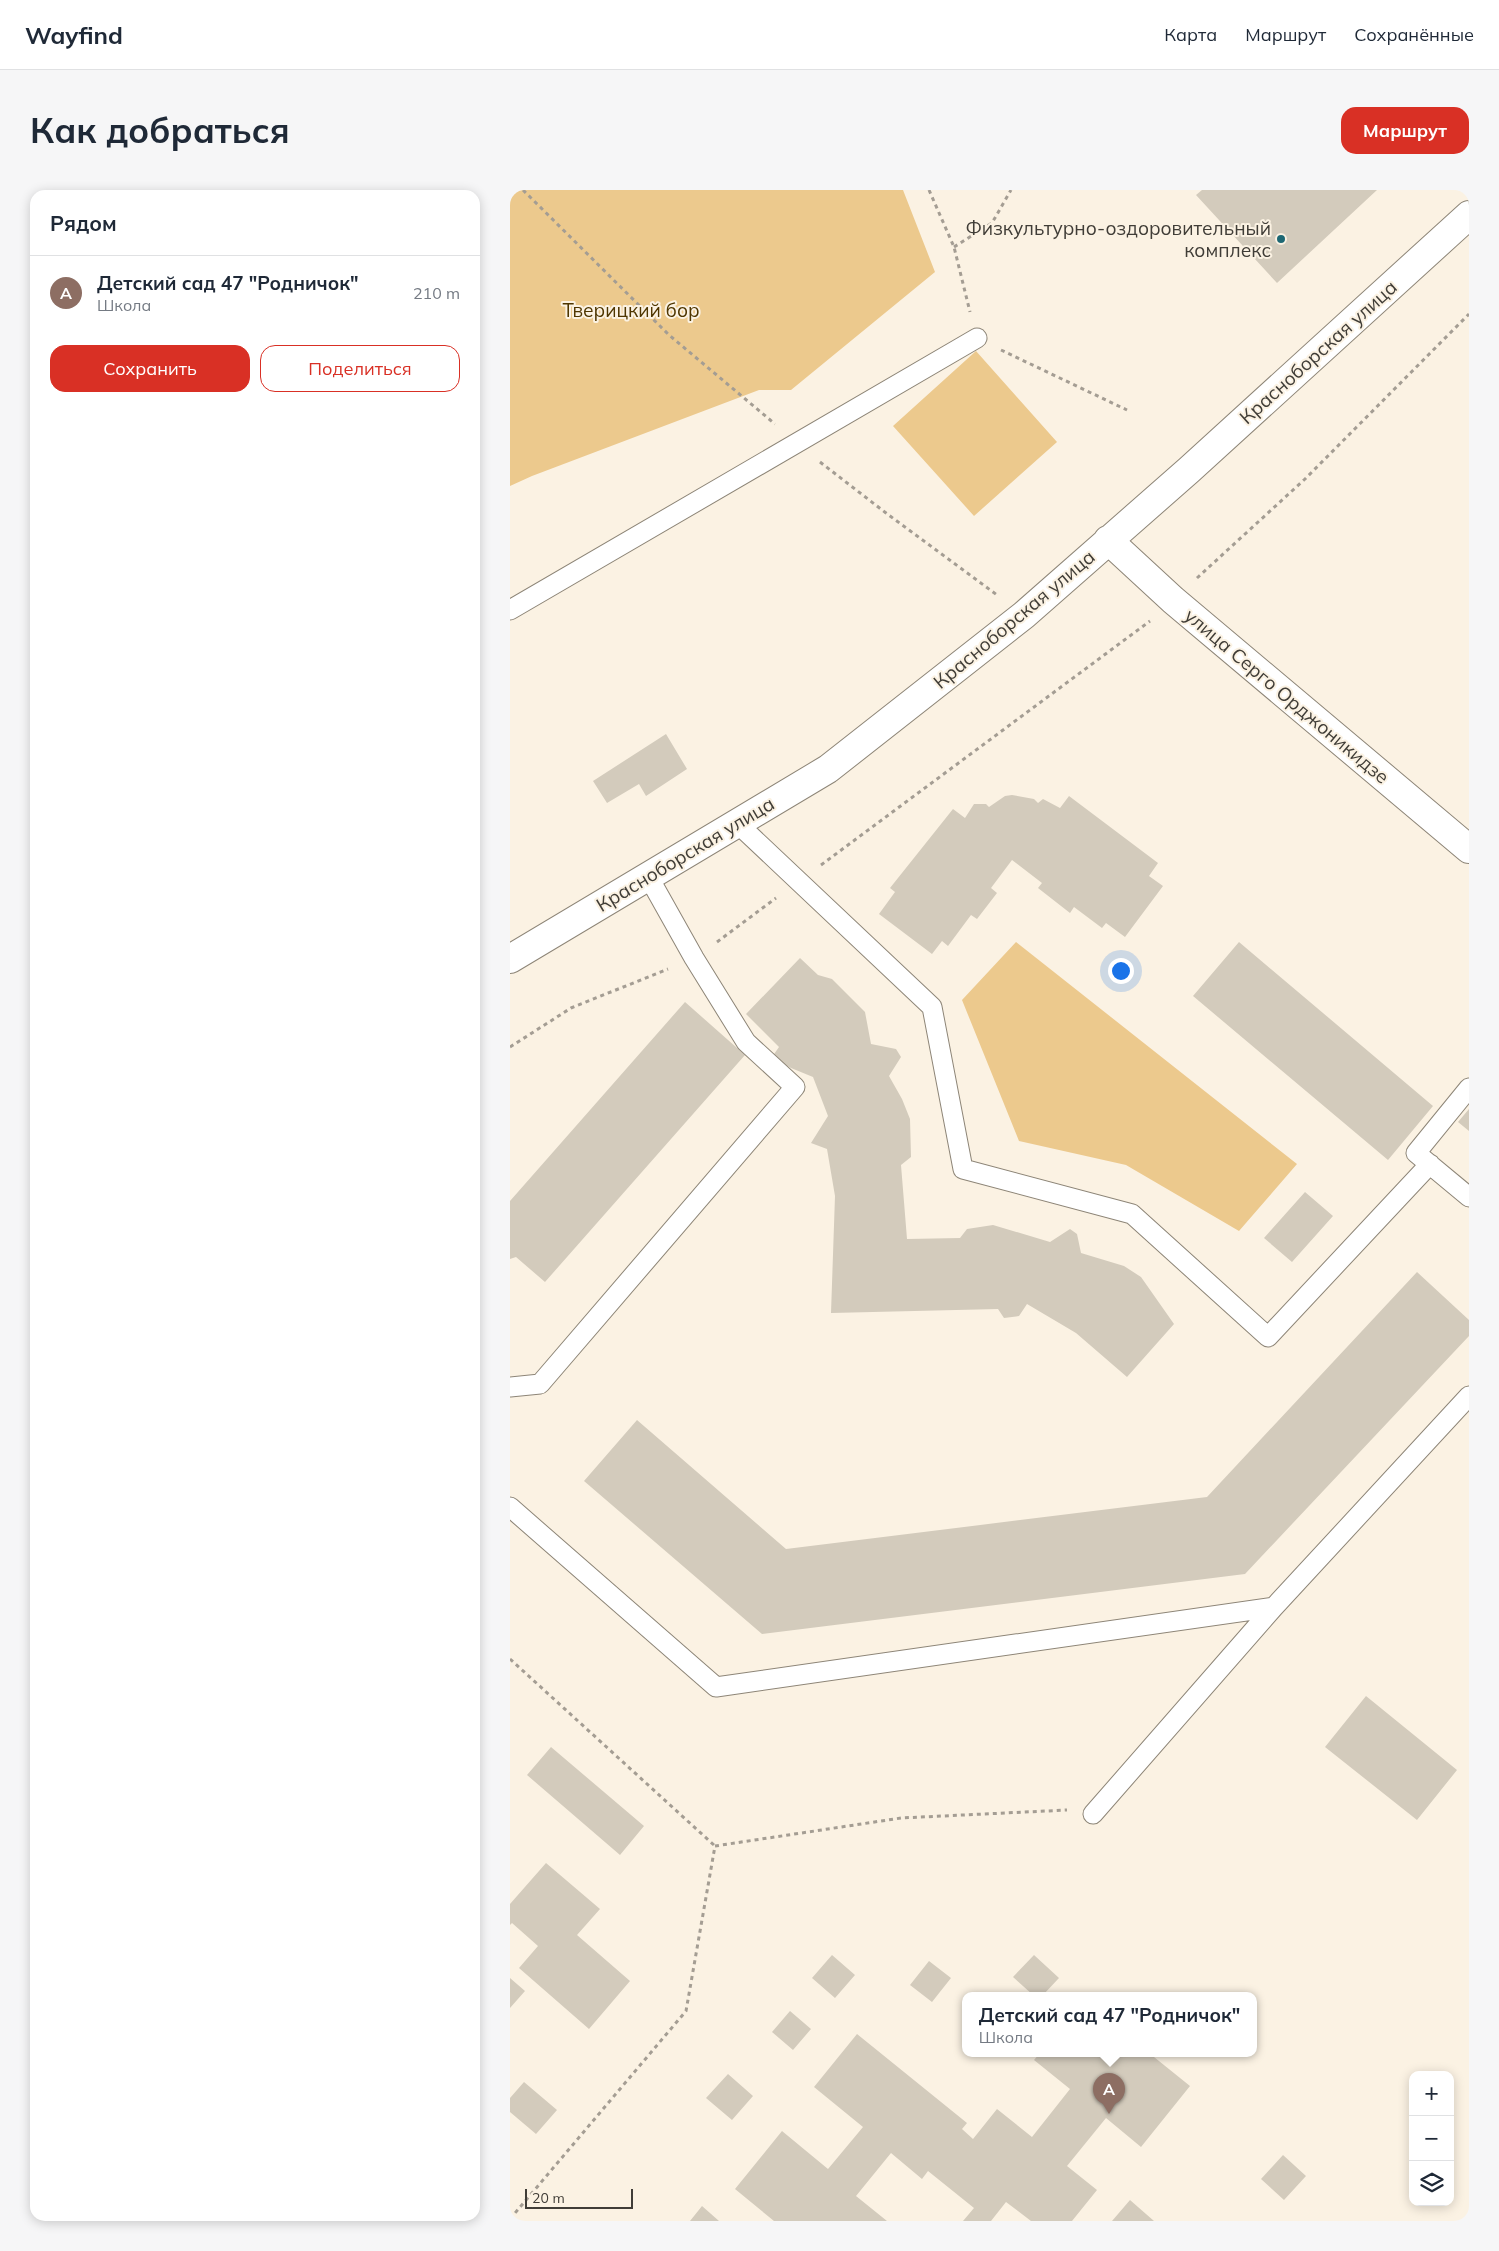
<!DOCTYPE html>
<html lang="ru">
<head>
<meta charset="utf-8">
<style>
  body { margin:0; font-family:Mulish,sans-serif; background:#f6f6f7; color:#1f2937 }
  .controls { position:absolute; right:15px; bottom:15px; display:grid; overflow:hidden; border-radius:10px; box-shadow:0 2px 12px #0003 }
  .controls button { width:45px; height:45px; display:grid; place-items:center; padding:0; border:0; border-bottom:1px solid #e0e1e3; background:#fff; color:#1f2937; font:25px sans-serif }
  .scale { position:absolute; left:15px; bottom:12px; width:108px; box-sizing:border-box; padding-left:5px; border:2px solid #403d37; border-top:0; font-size:14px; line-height:18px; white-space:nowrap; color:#403d37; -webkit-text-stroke:4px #fbf2e3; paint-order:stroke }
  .you { position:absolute; left:610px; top:780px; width:18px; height:18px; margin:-12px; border:4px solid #fff; border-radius:50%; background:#1a73e8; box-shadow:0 0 0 8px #1a73e833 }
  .badge { display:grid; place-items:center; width:32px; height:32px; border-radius:50%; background:#d93025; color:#fff; font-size:16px; font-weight:700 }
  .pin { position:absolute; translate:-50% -41px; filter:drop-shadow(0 1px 2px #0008) }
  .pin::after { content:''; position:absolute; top:26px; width:18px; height:15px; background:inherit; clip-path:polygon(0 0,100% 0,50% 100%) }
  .popup { position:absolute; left:452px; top:1802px; width:295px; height:65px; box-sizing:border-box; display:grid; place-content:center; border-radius:10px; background:#fff; filter:drop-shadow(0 1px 4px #0005); font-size:16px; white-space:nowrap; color:#747a83 }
  .popup b { font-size:19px; color:#1f2937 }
  .popup::after { content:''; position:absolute; left:50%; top:100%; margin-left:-10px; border:10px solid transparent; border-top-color:#fff }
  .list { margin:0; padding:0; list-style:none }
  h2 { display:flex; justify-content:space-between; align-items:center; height:65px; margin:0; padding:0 20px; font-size:21px }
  h2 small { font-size:16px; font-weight:400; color:#747a83 }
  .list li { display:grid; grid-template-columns:32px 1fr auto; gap:15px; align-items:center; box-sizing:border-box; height:75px; padding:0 20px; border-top:1px solid #e0e1e3 }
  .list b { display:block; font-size:19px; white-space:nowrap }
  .list p { margin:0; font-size:16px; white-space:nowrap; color:#747a83 }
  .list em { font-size:16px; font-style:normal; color:#747a83 }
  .actions { display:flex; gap:10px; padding:15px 20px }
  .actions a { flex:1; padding:11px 0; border:1px solid #d93025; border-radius:15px; text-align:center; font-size:18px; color:#d93025 }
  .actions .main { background:#d93025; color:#fff }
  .icon { flex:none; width:28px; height:28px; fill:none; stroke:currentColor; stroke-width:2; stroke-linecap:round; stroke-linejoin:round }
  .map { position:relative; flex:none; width:959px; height:2031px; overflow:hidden; border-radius:15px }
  header { display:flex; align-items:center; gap:30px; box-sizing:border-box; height:70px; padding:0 25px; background:#fff; border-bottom:1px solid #e0e1e3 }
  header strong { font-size:24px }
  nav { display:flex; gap:28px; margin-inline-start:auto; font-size:18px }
  .intro { display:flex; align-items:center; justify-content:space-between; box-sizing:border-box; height:120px; padding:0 30px }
  h1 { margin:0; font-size:35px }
  .button { padding:12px 22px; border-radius:15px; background:#d93025; color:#fff; font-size:18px; font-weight:700 }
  main { display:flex; gap:30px; padding:0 30px }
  aside { flex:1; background:#fff; border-radius:15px; box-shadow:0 2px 12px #0003 }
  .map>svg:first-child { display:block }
  .green { fill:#ecc98d }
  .building { fill:#d3cbbc }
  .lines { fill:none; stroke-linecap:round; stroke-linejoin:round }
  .lane-casing { stroke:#8d8577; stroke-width:21 }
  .secondary-casing { stroke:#8d8577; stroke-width:30 }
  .path { stroke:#a49d93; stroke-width:3; stroke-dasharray:4 4; stroke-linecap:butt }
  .lane { stroke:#fff; stroke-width:19 }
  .secondary { stroke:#fff; stroke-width:28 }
  .poi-dot { fill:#1e6874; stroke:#fbf2e3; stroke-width:2 }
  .labels { text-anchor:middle; stroke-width:4; stroke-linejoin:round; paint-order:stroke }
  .poi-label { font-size:19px; fill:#403d37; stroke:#fbf2e3; text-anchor:end }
  .park-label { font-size:19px; fill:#4f3600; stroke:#fbf2e3 }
  .street-label { font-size:19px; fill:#403d37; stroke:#fbf2e3 }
</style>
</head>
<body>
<header>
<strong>Wayfind</strong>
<nav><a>Карта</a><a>Маршрут</a><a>Сохранённые</a></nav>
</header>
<div class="intro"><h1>Как добраться</h1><a class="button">Маршрут</a></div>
<main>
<aside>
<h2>Рядом<small></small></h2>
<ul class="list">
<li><span class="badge" style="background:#8d6e63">A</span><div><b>Детский сад 47 &quot;Родничок&quot;</b><p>Школа</p></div><em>210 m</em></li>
</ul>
<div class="actions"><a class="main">Сохранить</a><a>Поделиться</a></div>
</aside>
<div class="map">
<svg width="959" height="2031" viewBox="0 0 959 2031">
  <rect width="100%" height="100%" fill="#fbf2e3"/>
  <!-- green -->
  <path class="green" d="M0 0H393L425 82 281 200H249L22 286 0 296Z
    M466 161 547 252 464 326 383 236Z
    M506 752 787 974 729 1041 616 975 509 951 452 810Z"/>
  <!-- building -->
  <path class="building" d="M692 0H867L767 93 686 5Z
    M156 544 177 579 136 606 129 594 97 613 83 591Z
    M502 605 524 609 528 613 533 609 550 618 559 606 648 673 639 686 653 696 615 747 596 733 592 738 564 717 560 723 528 698 532 693 502 670 481 698 487 703 467 729 461 725 438 756 432 751 422 764 369 724 385 702 380 698 443 619 455 628 464 614H476L479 617 495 606Z
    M729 752 923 916 878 970 683 806Z
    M290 768 308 785 322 789 355 822 361 854 386 859 391 867 379 886 392 909 400 929 401 967 391 975 397 1049 450 1048 457 1039 483 1035 540 1052 560 1039 567 1044 571 1063 614 1076 631 1087 664 1134 617 1187 566 1143 517 1114 509 1126 494 1128 488 1119 321 1123 325 1006 317 959 301 953 318 926 303 887 281 878 262 867 269 857 236 824Z
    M175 812 235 865 35 1092 6 1067 0 1069V1011Z
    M959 919V941L948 932Z
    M795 1002 823 1026 782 1072 754 1048Z
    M907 1082 959 1130V1146L735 1384 252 1444 74 1291 127 1230 276 1359 697 1307Z
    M856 1506 947 1580 907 1630 815 1557Z
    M41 1557 134 1636 110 1665 17 1585Z
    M36 1673 90 1719 67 1745 120 1791 79 1839 9 1778 28 1756 2 1733 0 1735V1714Z
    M322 1765 345 1785 325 1808 302 1788Z
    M524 1765 549 1788 533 1805H523L503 1787Z
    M419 1771 441 1788 422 1812 400 1795Z
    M0 1788 15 1801 0 1818Z
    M280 1821 301 1839 283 1860 262 1842Z
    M347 1844 457 1933 452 1939 463 1949 487 1919 522 1947 560 1899 524 1870 530 1863H639L680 1896 631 1957 596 1928 557 1976 587 2000 562 2031H521L496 2012 481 2031H453L464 2018 418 1981 412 1989 381 1963 346 2006 377 2031H264L225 1999 272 1941 318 1979 353 1937 304 1897Z
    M218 1884 243 1906 222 1930 196 1908Z
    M14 1892 47 1920 26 1944 0 1922V1908Z
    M773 1965 796 1986 774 2010 751 1989Z
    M620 2010 644 2031H602Z
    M192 2016 209 2031H180Z"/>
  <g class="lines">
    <!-- lane casing -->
    <g class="lane-casing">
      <path id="lane" d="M0 420 467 148
        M227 633 422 817 453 979 622 1024 758 1147 920 974
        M959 898 906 963 959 1007
        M0 1197 30 1194 285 897 236 852 184 768 138 686
        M0 1317 206 1497 764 1417
        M583 1624 764 1417 959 1206"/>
    </g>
    <!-- secondary casing -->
    <g class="secondary-casing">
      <path id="secondary" d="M598 350 663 410 959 659
        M0 769 318 579 514 425 679 280 959 25"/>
    </g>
    <!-- path -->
    <path class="path" d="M13 0 159 145 265 234
      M419 0 444 57 460 122
      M444 57 482 33 501 0
      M491 160 617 220
      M310 272 376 323 487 405
      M687 388 795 289 959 124
      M311 675 640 431
      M207 752 266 708
      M0 857 61 818 158 779
      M0 1469 205 1656
      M0 2029 176 1821 205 1656 391 1628 557 1620"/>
    <!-- lane -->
    <use href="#lane" class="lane"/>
    <!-- secondary -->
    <use href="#secondary" class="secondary"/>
  </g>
  <!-- markers -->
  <circle class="poi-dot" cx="771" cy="49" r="5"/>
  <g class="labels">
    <!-- poi labels -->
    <g class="poi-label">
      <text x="761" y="45">Физкультурно-оздоровительный<tspan x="761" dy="22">комплекс</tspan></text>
    </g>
    <!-- park labels -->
    <g class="park-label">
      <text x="121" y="127">Тверицкий бор</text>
    </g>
    <!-- street labels -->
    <g class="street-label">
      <text transform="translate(808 162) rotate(-42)" y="7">Красноборская улица</text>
      <text transform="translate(504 429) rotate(-40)" y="7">Красноборская улица</text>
      <text transform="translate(777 506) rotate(40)" y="7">улица Серго Орджоникидзе</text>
      <text transform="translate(175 664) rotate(-31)" y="7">Красноборская улица</text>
    </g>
  </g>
</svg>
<div class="controls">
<button>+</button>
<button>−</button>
<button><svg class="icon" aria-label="layers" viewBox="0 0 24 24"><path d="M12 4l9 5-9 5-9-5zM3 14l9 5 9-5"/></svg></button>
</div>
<div class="scale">20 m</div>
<div class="you"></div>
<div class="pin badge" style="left:599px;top:1924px;background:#8d6e63">A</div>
<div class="popup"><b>Детский сад 47 &quot;Родничок&quot;</b>Школа</div>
</div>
</main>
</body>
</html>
